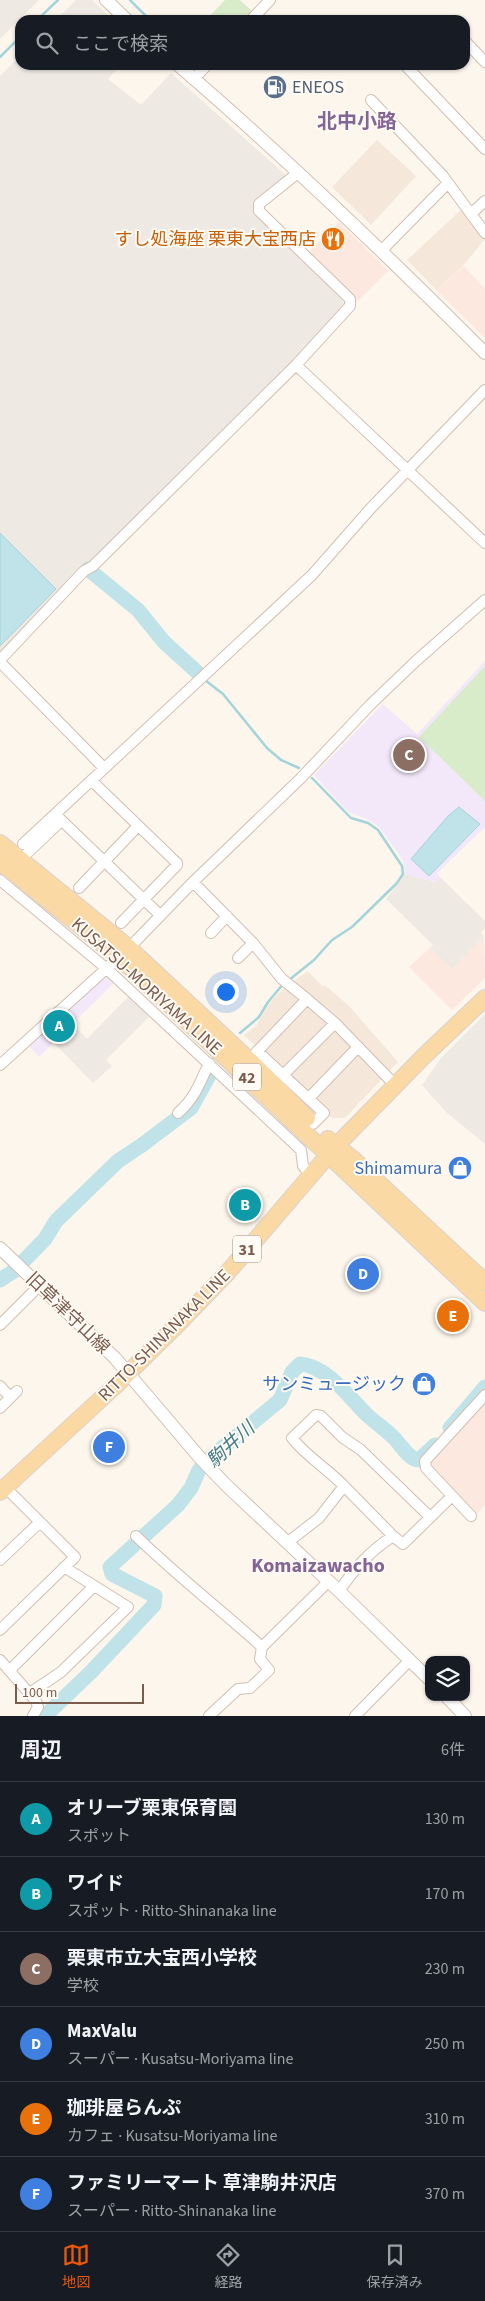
<!DOCTYPE html>
<html lang="ja">
<head>
<meta charset="utf-8">
<style>
  body { margin:0; font-family:"Source Sans 3","Noto Sans JP",sans-serif; background:#242831; color:#f1f3f6 }
  .controls { position:absolute; right:15px; bottom:15px; display:grid; overflow:hidden; border-radius:10px; box-shadow:0 1px 4px #0004 }
  .controls button { width:45px; height:45px; display:grid; place-items:center; padding:0; border:0; border-bottom:1px solid #363941; background:#171b24; color:#f1f3f6; font:25px sans-serif }
  .scale { position:absolute; left:15px; bottom:12px; width:129px; box-sizing:border-box; padding-left:5px; border:2px solid #7a5c4d; border-top:0; font-size:14px; line-height:18px; white-space:nowrap; color:#7a5c4d; -webkit-text-stroke:4px #fffaf3; paint-order:stroke }
  .you { position:absolute; left:225px; top:991px; width:18px; height:18px; margin:-12px; border:4px solid #fff; border-radius:50%; background:#1a73e8; box-shadow:0 0 0 8px #1a73e833 }
  .badge { display:grid; place-items:center; width:32px; height:32px; border-radius:50%; background:#ea580c; color:#fff; font-size:16px; font-weight:700 }
  .pin { position:absolute; translate:-50% -50%; border:2px solid #fff; box-shadow:0 1px 5px #0006 }
  .list { margin:0; padding:0; list-style:none }
  h2 { display:flex; justify-content:space-between; align-items:center; height:65px; margin:0; padding:0 20px; font-size:21px }
  h2 small { font-size:16px; font-weight:400; color:#9ea1a6 }
  .list li { display:grid; grid-template-columns:32px 1fr auto; gap:15px; align-items:center; box-sizing:border-box; height:75px; padding:0 20px; border-top:1px solid #363941 }
  .list b { display:block; font-size:19px; white-space:nowrap }
  .list p { margin:0; font-size:16px; white-space:nowrap; color:#9ea1a6 }
  .list em { font-size:16px; font-style:normal; color:#9ea1a6 }
  .icon { flex:none; width:28px; height:28px; fill:none; stroke:currentColor; stroke-width:2; stroke-linecap:round; stroke-linejoin:round }
  .map { position:relative; flex:none; width:485px; height:1716px; overflow:hidden }
  .search { position:absolute; background:#171b24; box-shadow:0 1px 4px #0004; left:15px; right:15px; top:15px; height:55px; display:flex; align-items:center; gap:12px; box-sizing:border-box; padding:0 18px; border-radius:15px; color:#9ea1a6; font-size:19px }
  .sheet { height:515px; background:#171b24 }
  nav { display:flex; justify-content:space-around; align-items:center; box-sizing:border-box; height:70px; border-top:1px solid #363941; background:#171b24; font-size:14px; color:#9ea1a6 }
  nav a { display:grid; justify-items:center; gap:2px }
  nav .on { color:#ea580c }
  .map>svg:first-child { display:block }
  .residential { fill:#f5e8da }
  .commercial { fill:#fde8e0 }
  .industrial { fill:#efe9e4 }
  .education { fill:#f3e8fa }
  .green { fill:#d8ecc9 }
  .water { fill:#bfe3e8; stroke:#a5d3da }
  .lines { fill:none; stroke-linecap:round; stroke-linejoin:round }
  .stream { stroke:#a5d3da; stroke-width:2.5 }
  .river { stroke:#bfe3e8; stroke-width:15 }
  .minor-casing { stroke:#d1beb0; stroke-width:12 }
  .tertiary-casing { stroke:#d1beb0; stroke-width:14 }
  .primary-casing { stroke:#dad1cd; stroke-width:18 }
  .minor { stroke:#fff; stroke-width:10 }
  .tertiary { stroke:#fff; stroke-width:12 }
  .primary { stroke:#fbd9a5; stroke-width:16 }
  .labels { text-anchor:middle; stroke-width:4; stroke-linejoin:round; paint-order:stroke }
  .shield { fill:#fffaf3; stroke:#a28b7f; stroke-width:1 }
  .shield-label { font-size:16px; font-weight:bold; fill:#7a5c4d }
  .service-label { font-size:18px; fill:#4e5e75; stroke:#fffaf3; text-anchor:start }
  .food-label { font-size:18px; fill:#c56008; stroke:#fffaf3; text-anchor:end }
  .street-label { font-size:18px; fill:#7a5c4d; stroke:#fffaf3 }
  .shop-label { font-size:18px; fill:#366cbe; stroke:#fffaf3; text-anchor:end }
  .water-label { font-size:19px; font-style:italic; fill:#437c86; stroke:#fffaf3 }
  .quarter-label { font-size:20px; font-weight:bold; fill:#846695; stroke:#fffaf3 }
</style>
</head>
<body>
<div class="map">
<svg width="485" height="1716" viewBox="0 0 485 1716">
  <rect width="100%" height="100%" fill="#fdf6ec"/>
  <!-- residential -->
  <path class="residential" d="M377 140 416 176 371 225 332 187Z
    M462 209 485 239 461 268 436 290 407 260Z
    M308 971 322 986H326L349 1006 398 1062 345 1118H332L244 1035 256 1026 270 1002 285 987Z"/>
  <!-- commercial -->
  <path class="commercial" d="M339 222 388 271 358 301 309 252Z
    M464 266 485 289V338L436 290Z
    M484 937 485 978 452 1010 409 967 430 948 452 969Z
    M485 1397V1505L474 1517 434 1473 428 1461Z"/>
  <!-- industrial -->
  <path class="industrial" d="M0 0H39L0 39Z
    M76 0H92L113 20H56Z
    M20 56V65H121L108 79 141 105 171 73 287 176 252 208 346 304 296 357 281 377 192 460 94 559 83 563 2 652 0 650V76Z
    M405 874 435 882 440 877 485 921V927L481 933 484 937 452 969 430 948 433 945 386 899Z
    M130 995 150 1016 106 1060 112 1066 93 1083 54 1043 73 1024 87 1039Z
    M485 1014V1144L446 1112 422 1085 441 1058Z"/>
  <!-- education -->
  <path class="education" d="M485 661V827L437 873 440 877 435 882 405 874 403 860 379 827 367 819 348 812 314 775 383 704 417 734Z
    M108 973 116 981 39 1057 28 1045Z"/>
  <!-- green -->
  <path class="green" d="M225 0H240L252 11 247 20H206Z
    M485 666V801L419 737Z"/>
  <!-- water -->
  <path class="water" d="M0 533 56 589 0 646Z
    M459 807 480 824 429 876 411 859 448 816Z"/>
  <g class="lines">
    <!-- stream -->
    <path class="stream" d="M130 0 150 20
      M37 20 58 0
      M0 57 20 37
      M205 680 223 694 267 748 281 760 299 768
      M289 980 314 960 332 940 352 927 397 883 403 874 402 866 378 830 368 823 351 818 312 778
      M240 1033 259 1017 268 1002 284 983"/>
    <!-- river -->
    <path class="river" d="M88 569 138 610 164 642 198 673
      M0 1280 14 1271 45 1239 56 1221 118 1161 142 1145 191 1108 212 1070
      M450 1428 485 1387
      M45 1716 91 1672 154 1605 155 1596 112 1574 110 1567 178 1505 191 1488 199 1470 210 1458 280 1400 292 1372 300 1364C327 1366 350 1398 367 1415 376 1423 386 1430 394 1438 401 1445 409 1460 419 1460L435 1445"/>
    <!-- minor casing -->
    <g class="minor-casing">
      <path id="minor" d="M251 20 270 0
        M465 41 485 62
        M405 65 485 149
        M194 79 207 65
        M371 100 443 176 485 233
        M471 214 485 201
        M382 250 448 183
        M296 365 485 543
        M0 660 84 571 93 566 296 365 350 306V299L259 211V204L299 172
        M0 662 104 768
        M92 781 177 863V865L121 923
        M55 814 160 915
        M23 844 312 575 371 508 485 390
        M21 859 61 821
        M0 880 107 969 301 1150 303 1166 310 1174
        M193 882 253 943 282 979 307 999
        M79 888 138 826
        M211 933 227 916
        M238 958 253 943
        M257 1051 324 1113 313 1124
        M249 1060 307 999 335 1023 396 1086
        M0 1065 129 948 193 882 301 778 370 705 416 661 485 600
        M283 1075 335 1023
        M309 1098 358 1047
        M178 1113C195 1098 200 1083 209 1063
        M0 1325 39 1286
        M0 1386 10 1397
        M0 1408 17 1391
        M344 1486 393 1536
        M471 1516 426 1468 425 1461 485 1395
        M136 1536C176 1575 220 1609 262 1647
        M288 1542 319 1518 344 1486C328 1469 307 1457 292 1438L316 1415 321 1416 342 1437 361 1450 430 1517
        M0 1560 40 1522
        M339 1591C356 1567 369 1552 393 1536L403 1544 447 1501
        M0 1630 75 1557 5 1487
        M0 1660 36 1701 38 1707 33 1716
        M10 1670 94 1586
        M30 1693 61 1672 128 1607 64 1567
        M209 1716 238 1689 250 1688 269 1670 260 1659 262 1647 328 1582
        M355 1716 410 1660"/>
    </g>
    <!-- tertiary casing -->
    <g class="tertiary-casing">
      <path id="tertiary" d="M106 0 127 20
        M178 65C285 157 386 254 485 353
        M0 1248 115 1358 201 1459 227 1486 339 1591 429 1679
        M447 1697 465 1716"/>
    </g>
    <!-- primary casing -->
    <g class="primary-casing">
      <path id="primary" d="M0 843 129 948 249 1060 307 1118
        M0 862 119 957 485 1303
        M328 1139 354 1160 485 1282
        M0 1492 115 1386 181 1321 228 1272 336 1146 423 1057 485 998"/>
    </g>
    <!-- minor -->
    <use href="#minor" class="minor"/>
    <!-- tertiary -->
    <use href="#tertiary" class="tertiary"/>
    <!-- primary -->
    <use href="#primary" class="primary"/>
  </g>
  <!-- icons -->
  <defs>
    <g id="fuel-disc" transform="scale(1.25)"><circle r="9.5" fill="#5c6f8a" stroke="#fffaf3"/><path d="M-5.5-6h7V0h2V4h1.3V-2.5L3-4.5l.8-.8L6-3V5H2.5V1h-1V6h-7ZM-4.2-4.7v3.2H.2V-4.7Z" fill="#fff"/></g>
    <g id="restaurant-disc" transform="scale(1.25)"><circle r="9.5" fill="#e8710a" stroke="#fffaf3"/><path d="M-5-6h1v4h1v-4h1v4h1v-4h1v5L-1.5 .5V6h-2V.5L-5-1ZM5-6V6H3V1.5H1.5Q1.5-4 5-6Z" fill="#fff"/></g>
    <g id="shop-disc" transform="scale(1.25)"><circle r="9.5" fill="#3f7fe0" stroke="#fffaf3"/><path d="M-5-2.5h2.3a2.7 3.5 0 0 1 5.4 0H5L5.5 6h-11ZM-1.5-2.5h3a1.5 2.3 0 0 0-3 0Z" fill="#fff"/></g>
  </defs>
  <g fill-rule="evenodd">
    <use href="#fuel-disc" x="275" y="87"/>
    <use href="#restaurant-disc" x="333" y="239"/>
    <use href="#shop-disc" x="460" y="1168"/>
    <use href="#shop-disc" x="424" y="1384"/>
  </g>
  <g class="labels">
    <!-- shield labels -->
    <g class="shield">
      <rect x="233" y="1063.5" width="28" height="27" rx="4"/>
      <rect x="233" y="1235.5" width="28" height="27" rx="4"/>
    </g>
    <g class="shield-label">
      <text x="247" y="1083">42</text>
      <text x="247" y="1255">31</text>
    </g>
    <!-- service labels -->
    <g class="service-label">
      <text x="292" y="93">ENEOS</text>
    </g>
    <!-- food labels -->
    <g class="food-label">
      <text x="316" y="245">すし処海座 栗東大宝西店</text>
    </g>
    <!-- street labels -->
    <g class="street-label">
      <text transform="translate(147 986) rotate(42)" y="6">KUSATSU-MORIYAMA LINE</text>
      <text transform="translate(68 1313) rotate(44)" y="6">旧草津守山線</text>
      <text transform="translate(164 1335) rotate(-45)" y="6">RITTO-SHINANAKA LINE</text>
    </g>
    <!-- shop labels -->
    <g class="shop-label">
      <text x="442" y="1174">Shimamura</text>
      <text x="406" y="1390">サンミュージック</text>
    </g>
    <!-- water labels -->
    <g class="water-label">
      <text transform="translate(230 1444) rotate(-43)" y="7">駒井川</text>
    </g>
    <!-- quarter labels -->
    <g class="quarter-label">
      <text x="357" y="128">北中小路</text>
      <text x="318" y="1572">Komaizawacho</text>
    </g>
  </g>
</svg>
<div class="controls">
<button><svg class="icon" aria-label="layers" viewBox="0 0 24 24"><path d="M12 4l9 5-9 5-9-5zM3 14l9 5 9-5"/></svg></button>
</div>
<div class="scale">100 m</div>
<div class="you"></div>
<div class="pin badge" style="left:59px;top:1026px;background:#0f9aa8">A</div>
<div class="pin badge" style="left:245px;top:1205px;background:#0f9aa8">B</div>
<div class="pin badge" style="left:409px;top:755px;background:#8d6e63">C</div>
<div class="pin badge" style="left:363px;top:1274px;background:#3f7fe0">D</div>
<div class="pin badge" style="left:453px;top:1316px;background:#e8710a">E</div>
<div class="pin badge" style="left:109px;top:1447px;background:#3f7fe0">F</div>
<div class="search"><svg class="icon" aria-label="search" viewBox="0 0 24 24"><circle cx="10" cy="10" r="6"/><path d="M15 15l6 6"/></svg>ここで検索</div>
</div>
<section class="sheet">
<h2>周辺<small>6件</small></h2>
<ul class="list">
<li><span class="badge" style="background:#0f9aa8">A</span><div><b>オリーブ栗東保育園</b><p>スポット</p></div><em>130 m</em></li>
<li><span class="badge" style="background:#0f9aa8">B</span><div><b>ワイド</b><p>スポット · Ritto-Shinanaka line</p></div><em>170 m</em></li>
<li><span class="badge" style="background:#8d6e63">C</span><div><b>栗東市立大宝西小学校</b><p>学校</p></div><em>230 m</em></li>
<li><span class="badge" style="background:#3f7fe0">D</span><div><b>MaxValu</b><p>スーパー · Kusatsu-Moriyama line</p></div><em>250 m</em></li>
<li><span class="badge" style="background:#e8710a">E</span><div><b>珈琲屋らんぷ</b><p>カフェ · Kusatsu-Moriyama line</p></div><em>310 m</em></li>
<li><span class="badge" style="background:#3f7fe0">F</span><div><b>ファミリーマート 草津駒井沢店</b><p>スーパー · Ritto-Shinanaka line</p></div><em>370 m</em></li>
</ul>
</section>
<nav>
<a class="on"><svg class="icon" aria-label="map" viewBox="0 0 24 24"><path d="M3 6l6-2 6 2 6-2v14l-6 2-6-2-6 2zM9 4v14M15 6v14"/></svg>地図</a>
<a><svg class="icon" aria-label="directions" viewBox="0 0 24 24"><path d="M12 3l9 9-9 9-9-9zM9 14v-3h6M13 9l2 2-2 2"/></svg>経路</a>
<a><svg class="icon" aria-label="saved" viewBox="0 0 24 24"><path d="M7 4h10v16l-5-4-5 4z"/></svg>保存済み</a>
</nav>
</body>
</html>
